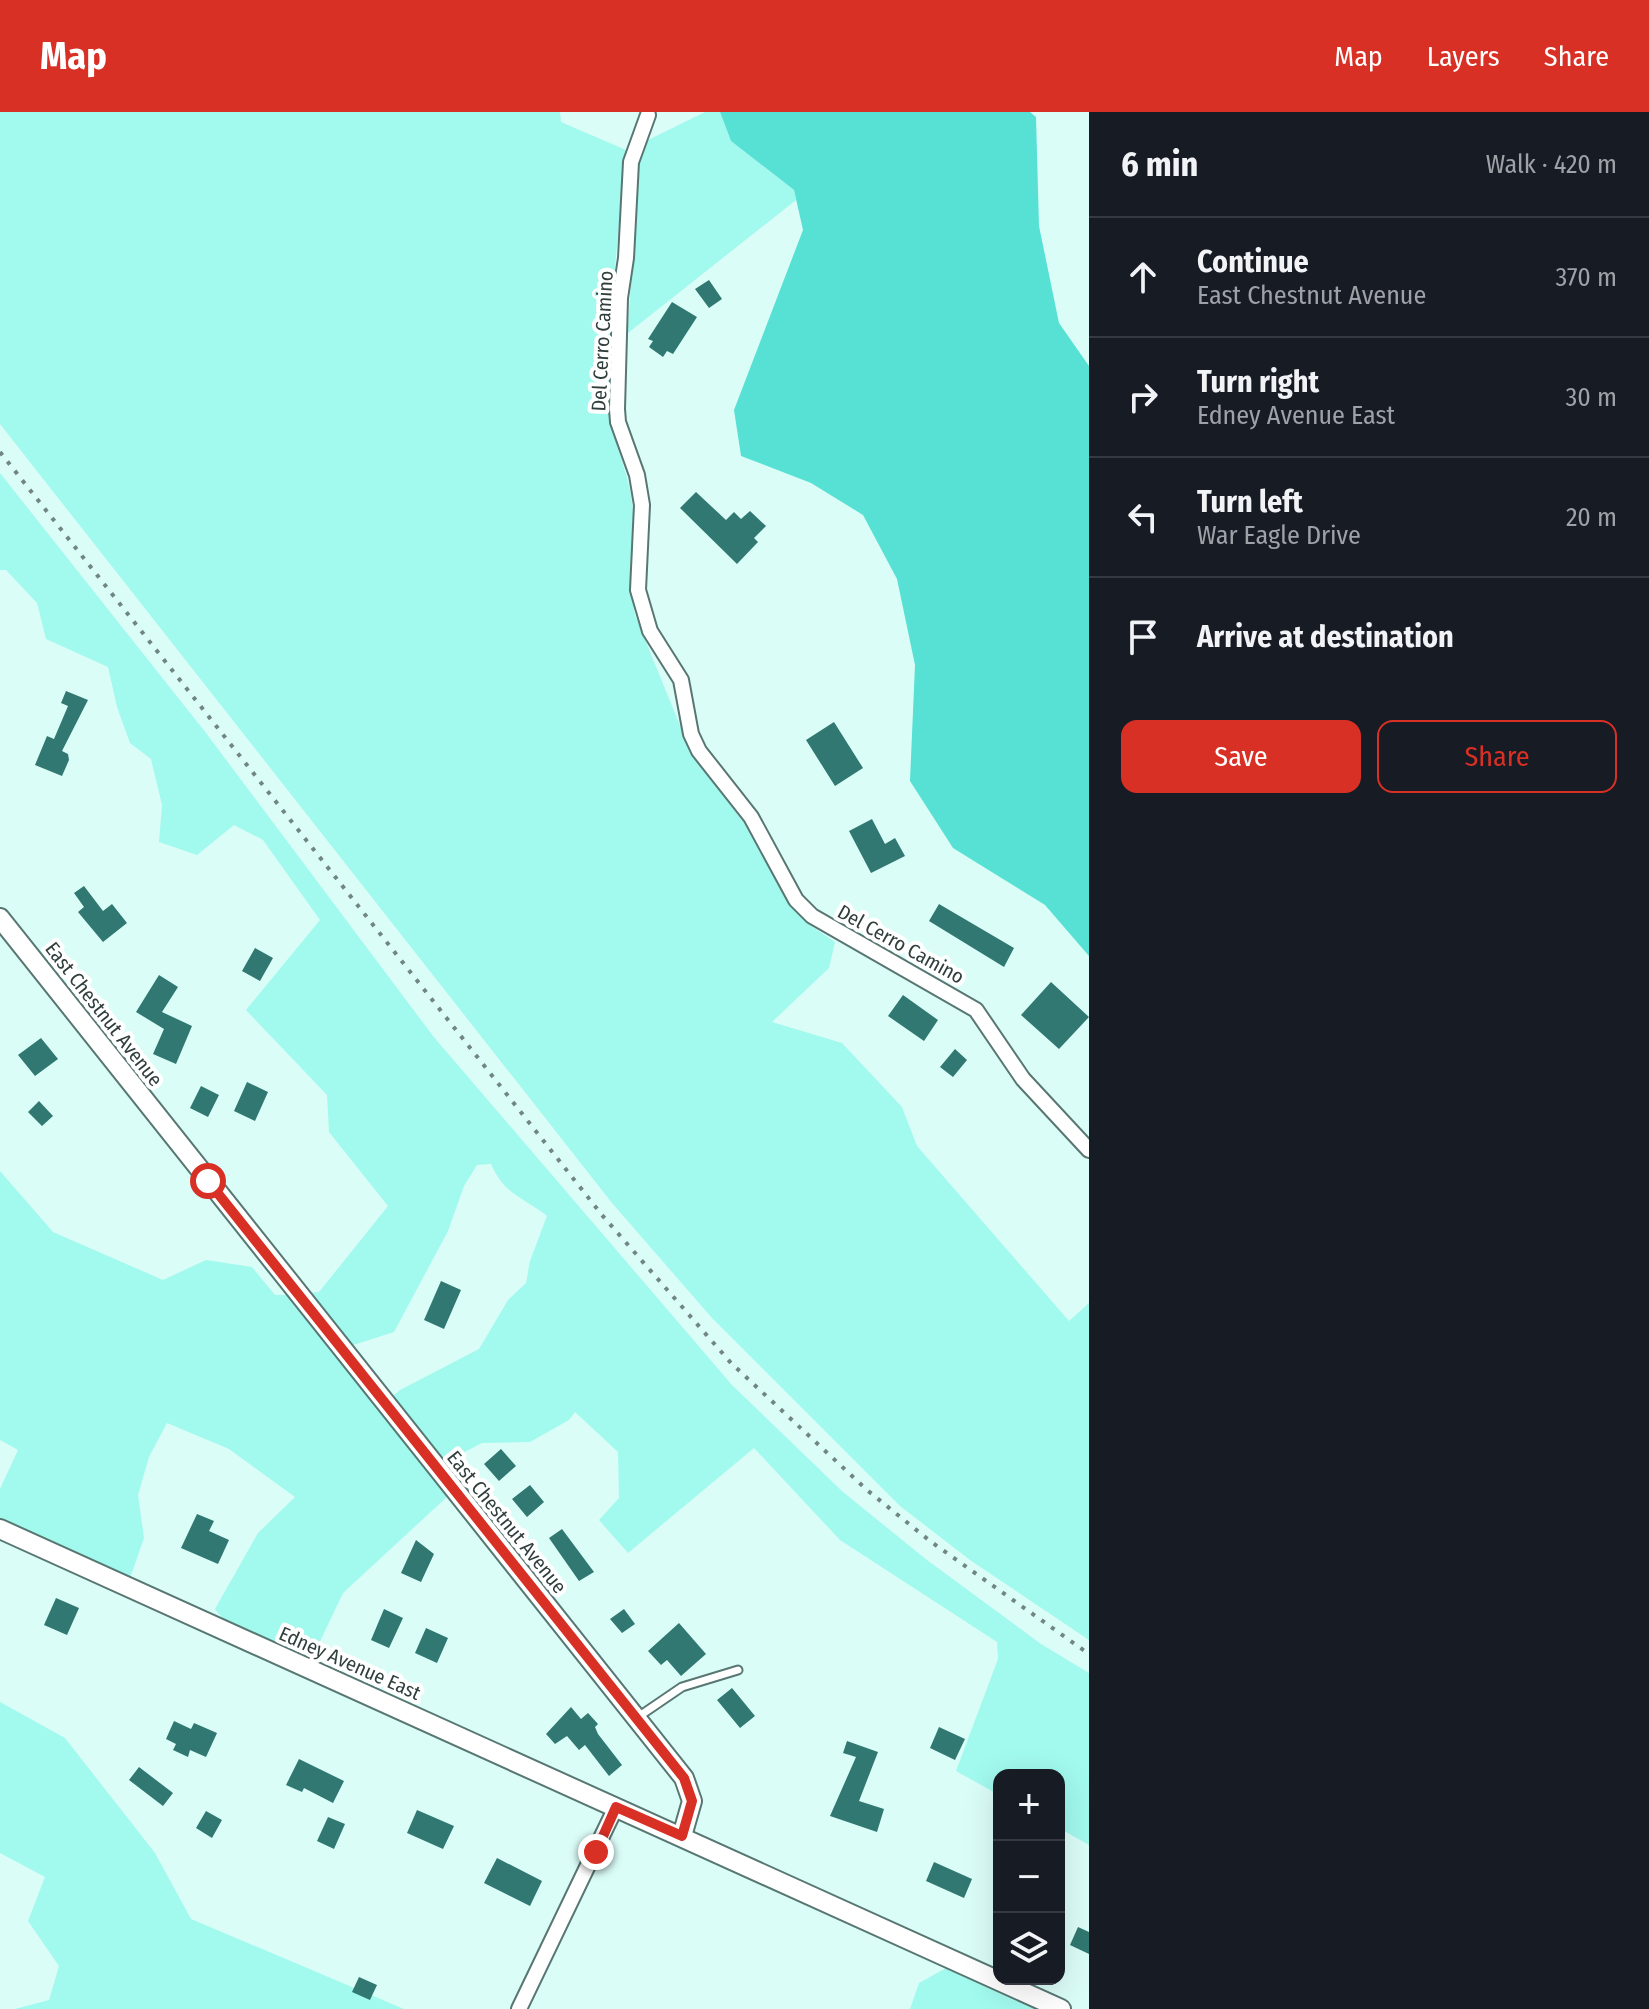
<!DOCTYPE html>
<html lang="en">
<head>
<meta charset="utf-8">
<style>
  body { margin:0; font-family:"Fira Sans Condensed",sans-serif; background:#20242c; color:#f1f3f6 }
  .controls { position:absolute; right:24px; bottom:24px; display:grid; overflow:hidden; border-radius:16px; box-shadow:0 8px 32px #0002 }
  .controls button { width:72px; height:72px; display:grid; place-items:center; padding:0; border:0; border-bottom:2px solid #363941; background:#171b24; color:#f1f3f6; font:40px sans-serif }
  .stop { position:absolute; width:24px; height:24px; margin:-18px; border:6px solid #d93025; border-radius:50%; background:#fff }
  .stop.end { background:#d93025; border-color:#fff; box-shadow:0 2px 8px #0008 }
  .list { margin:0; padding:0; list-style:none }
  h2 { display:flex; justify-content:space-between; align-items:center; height:104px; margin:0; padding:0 32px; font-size:34px }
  h2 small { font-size:26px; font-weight:400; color:#9ea1a6 }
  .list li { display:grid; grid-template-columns:52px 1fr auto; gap:24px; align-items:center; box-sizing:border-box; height:120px; padding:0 32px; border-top:2px solid #363941 }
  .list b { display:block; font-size:30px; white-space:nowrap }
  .list p { margin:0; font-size:26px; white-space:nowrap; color:#9ea1a6 }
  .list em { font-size:26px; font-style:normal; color:#9ea1a6 }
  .actions { display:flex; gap:16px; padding:24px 32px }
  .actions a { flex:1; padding:18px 0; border:2px solid #d93025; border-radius:16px; text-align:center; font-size:28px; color:#d93025 }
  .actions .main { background:#d93025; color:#fff }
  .icon { flex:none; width:44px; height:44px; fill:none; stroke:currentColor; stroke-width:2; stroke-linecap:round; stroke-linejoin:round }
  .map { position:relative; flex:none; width:1089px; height:1897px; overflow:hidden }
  header { display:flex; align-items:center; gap:48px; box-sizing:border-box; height:112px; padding:0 40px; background:#d93025; color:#fff }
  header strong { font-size:38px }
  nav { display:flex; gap:44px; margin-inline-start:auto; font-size:28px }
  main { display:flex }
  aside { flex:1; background:#171b24 }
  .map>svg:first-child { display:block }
  .green { fill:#a2f9ee }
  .water { fill:#57e1d4 }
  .building { fill:#307871 }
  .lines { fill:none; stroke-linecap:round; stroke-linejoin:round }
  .service-casing { stroke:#587773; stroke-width:11 }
  .minor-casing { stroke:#587773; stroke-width:18 }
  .tertiary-casing { stroke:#587773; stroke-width:22 }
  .service { stroke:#fff; stroke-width:7 }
  .minor { stroke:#fff; stroke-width:14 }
  .tertiary { stroke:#fff; stroke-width:18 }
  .rail { stroke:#718683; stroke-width:4; stroke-dasharray:4 8; stroke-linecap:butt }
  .route { stroke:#d93025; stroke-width:10 }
  .labels { text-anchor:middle; stroke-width:8; stroke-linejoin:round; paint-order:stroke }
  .street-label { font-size:20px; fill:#303e3c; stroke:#fff }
</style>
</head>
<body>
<header>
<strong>Map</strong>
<nav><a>Map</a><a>Layers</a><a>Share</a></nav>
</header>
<main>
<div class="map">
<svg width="1089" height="1897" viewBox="0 0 1089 1897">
  <rect width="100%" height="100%" fill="#dbfdf8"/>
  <!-- green -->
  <path class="green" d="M0 0H560L561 10 626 38 612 187 609 298C613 334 632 365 633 402 634 437 628 468 635 503L692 643 744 711 791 794 808 812 835 830 829 856 772 910 842 931 902 995 917 1034 1069 1209 1089 1191V1528L970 1448 900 1394 712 1206 612 1091 0 312Z
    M705 0H720L731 29 794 78 796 88 628 221 627 227 640 43 646 29Z
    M0 361 206 621 433 924 732 1273 843 1380 927 1448 1041 1532 1089 1561V1733L1059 1716V1663H999V1683L956 1659 998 1547 997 1530 840 1428 754 1336 628 1441 599 1408 619 1386 618 1340 575 1300 569 1308 530 1330 482 1331 443 1351 391 1286 400 1278 479 1237 508 1188 526 1171 530 1149 547 1104C521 1084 505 1083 491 1052L477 1053 464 1074 448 1119 394 1220 350 1234 308 1181 319 1180 388 1094 329 1020 327 983 246 898 320 808 263 728 234 713 197 743 159 730 162 693 151 647 130 631 117 595 108 555 46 527 37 491 6 458H0Z
    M0 1059 53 1120 163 1168 206 1148 252 1155 275 1183H288L448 1384 343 1481 314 1542C287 1539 229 1520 215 1497L258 1421 295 1385 229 1337 167 1311 149 1345 138 1383 144 1426 130 1466 0 1408V1377L18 1338 0 1328Z
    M0 1590 65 1626 155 1741 191 1807 404 1897H15L49 1888 59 1854 28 1809 45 1765 0 1741Z
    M948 1855 1040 1897H910L919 1871Z"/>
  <!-- water -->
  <path class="water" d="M720 0H1030L1036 5 1039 114 1059 211 1089 254V844L1045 793 953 736 910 669 915 553 897 467 863 403 811 371 741 344 734 298 803 118 794 78 731 29Z"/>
  <!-- building -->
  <path class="building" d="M709 168 722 187 709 196 695 177Z
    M672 190 697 205 673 242 667 239 663 245 649 235 653 229 648 227Z
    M696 380 726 408 734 400 741 407 750 399 766 414 754 426 758 430 737 452 680 396Z
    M66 579 88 588 62 639 68 642 69 648 62 664 35 653 47 624 54 627 68 594 61 591Z
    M834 610 863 656 835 674 806 628Z
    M872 707 885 732 895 726 905 744 871 761 849 719Z
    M84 774 103 799 112 792 127 811 103 830 78 800 84 795 74 781Z
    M939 792 1014 836 1004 855 929 809Z
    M255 836 273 846 260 869 242 859Z
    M159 863 178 875 162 900 192 914 176 952 153 942 164 917 136 900Z
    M1051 870 1089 905 1059 937 1021 903Z
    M903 883 938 908 924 929 888 904Z
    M41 926 58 947 35 964 18 943Z
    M955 937 967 948 953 965 940 955Z
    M247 970 268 980 255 1009 234 999Z
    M201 974 219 983 208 1005 190 996Z
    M39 989 53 1004 42 1014 28 1000Z
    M441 1169 461 1178 444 1217 424 1208Z
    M501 1337 516 1354 499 1369 484 1352Z
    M530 1373 544 1390 527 1405 512 1387Z
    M197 1402 214 1409 209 1419 229 1428 218 1452 181 1436Z
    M562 1417 594 1460 579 1469 549 1426Z
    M416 1428 434 1442 421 1470 401 1461Z
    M56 1486 79 1496 67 1523 44 1513Z
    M384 1497 403 1506 389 1536 371 1528Z
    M624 1497 635 1512 622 1521 610 1507Z
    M679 1511 706 1542 681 1564 667 1548 661 1553 648 1539Z
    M426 1516 448 1526 437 1551 415 1541Z
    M732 1576 755 1604 740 1616 717 1588Z
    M571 1595 581 1607 588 1601 598 1612 595 1615 598 1622 622 1653 609 1664 585 1633 579 1638 567 1624 555 1632 546 1622Z
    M174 1609 191 1617 194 1611 217 1621 206 1645 190 1638 188 1645 173 1638 176 1632 166 1627Z
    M939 1615 965 1627 955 1648 930 1636Z
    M847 1629 878 1640 859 1689 884 1697 877 1720 830 1704 856 1645 843 1641Z
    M299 1647 344 1669 333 1691 304 1676 302 1680 286 1673Z
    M139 1655 173 1681 163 1694 129 1668Z
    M417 1698 454 1714 443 1737 407 1721Z
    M206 1699 222 1708 212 1726 196 1716Z
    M328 1705 345 1712 334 1737 317 1729Z
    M497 1746 542 1769 530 1794 484 1771Z
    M934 1750 972 1767 964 1786 926 1769Z
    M1078 1815 1089 1820V1842L1070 1833Z
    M359 1865 377 1873 370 1888 352 1880Z"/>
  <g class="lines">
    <!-- service casing -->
    <g class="service-casing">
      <path id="service" d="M638 1605 682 1575 738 1558"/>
    </g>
    <!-- minor casing -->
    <g class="minor-casing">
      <path id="minor" d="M648 3 631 50 626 146 620 186 617 297 618 310 637 363 642 393 638 478 650 519 681 568 691 622 699 639 751 705 796 788 812 804 976 898 1023 967 1089 1038
        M519 1897 616 1695"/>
    </g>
    <!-- tertiary casing -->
    <g class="tertiary-casing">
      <path id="tertiary" d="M0 806 684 1666 692 1689 682 1724
        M0 1417 1061 1897"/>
    </g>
    <!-- service -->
    <use href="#service" class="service"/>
    <!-- minor -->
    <use href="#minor" class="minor"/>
    <!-- tertiary -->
    <use href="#tertiary" class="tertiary"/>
    <!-- rail -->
    <path class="rail" d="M0 340 602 1103 731 1251 867 1378 930 1429 1089 1542"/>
  </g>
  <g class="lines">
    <!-- route -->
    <path class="route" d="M208 1069 684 1666 692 1689 682 1724 616 1695 596 1740"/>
  </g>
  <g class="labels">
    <!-- street labels -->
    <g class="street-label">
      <text transform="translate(602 229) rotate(-87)" y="7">Del Cerro Camino</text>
      <text transform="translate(901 832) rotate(29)" y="7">Del Cerro Camino</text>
      <text transform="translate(104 902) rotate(52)" y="7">East Chestnut Avenue</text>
      <text transform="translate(507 1410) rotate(51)" y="7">East Chestnut Avenue</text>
      <text transform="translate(350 1551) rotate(24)" y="7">Edney Avenue East</text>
    </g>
  </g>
</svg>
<div class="controls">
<button>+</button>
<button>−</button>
<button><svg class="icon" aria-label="layers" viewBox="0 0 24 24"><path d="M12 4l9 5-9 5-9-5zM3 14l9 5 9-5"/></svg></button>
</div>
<div class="stop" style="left:208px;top:1069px"></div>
<div class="stop end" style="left:596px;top:1740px"></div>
</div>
<aside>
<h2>6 min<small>Walk · 420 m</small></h2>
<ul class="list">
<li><svg class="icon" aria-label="ahead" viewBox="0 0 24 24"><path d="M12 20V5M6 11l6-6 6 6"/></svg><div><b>Continue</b><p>East Chestnut Avenue</p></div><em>370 m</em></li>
<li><svg class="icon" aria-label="right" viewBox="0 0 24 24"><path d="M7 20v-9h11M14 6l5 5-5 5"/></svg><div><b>Turn right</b><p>Edney Avenue East</p></div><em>30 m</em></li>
<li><svg class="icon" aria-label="left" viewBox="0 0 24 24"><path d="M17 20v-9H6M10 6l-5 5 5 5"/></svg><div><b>Turn left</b><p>War Eagle Drive</p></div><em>20 m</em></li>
<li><svg class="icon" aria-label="arrive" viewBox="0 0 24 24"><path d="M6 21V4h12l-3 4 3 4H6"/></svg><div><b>Arrive at destination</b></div></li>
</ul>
<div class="actions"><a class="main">Save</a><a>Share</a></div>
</aside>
</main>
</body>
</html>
